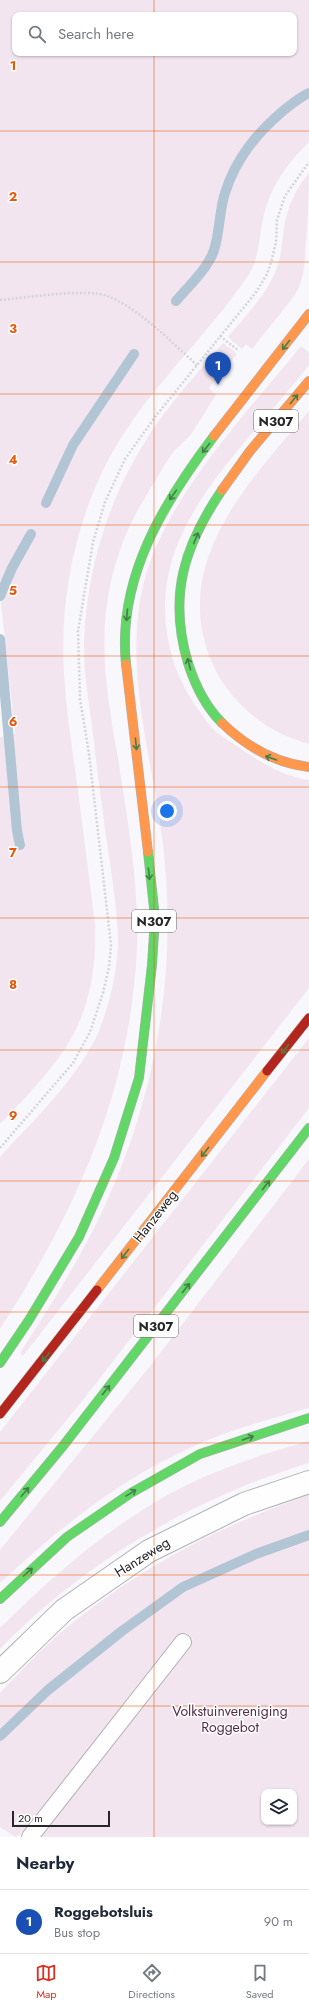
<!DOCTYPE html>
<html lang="en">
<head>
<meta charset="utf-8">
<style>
  body { margin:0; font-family:Jost,sans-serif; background:#f6f6f7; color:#1f2937 }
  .controls { position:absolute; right:12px; bottom:12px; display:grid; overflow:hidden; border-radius:8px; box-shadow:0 1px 3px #0004 }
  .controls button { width:36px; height:36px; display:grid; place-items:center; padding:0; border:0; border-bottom:1px solid #e0e1e3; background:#fff; color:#1f2937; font:20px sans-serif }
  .scale { position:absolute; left:12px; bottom:10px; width:98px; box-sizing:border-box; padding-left:4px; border:2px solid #272729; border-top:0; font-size:11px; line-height:14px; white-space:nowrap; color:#272729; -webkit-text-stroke:3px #fff; paint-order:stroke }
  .you { position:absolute; left:167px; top:811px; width:14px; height:14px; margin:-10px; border:3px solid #fff; border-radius:50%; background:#1a73e8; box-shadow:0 0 0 6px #1a73e833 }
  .badge { display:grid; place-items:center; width:26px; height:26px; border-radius:50%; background:#d93025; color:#fff; font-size:13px; font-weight:700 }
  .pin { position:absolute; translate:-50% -33px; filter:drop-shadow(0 1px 2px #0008) }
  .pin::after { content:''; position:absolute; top:21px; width:14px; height:12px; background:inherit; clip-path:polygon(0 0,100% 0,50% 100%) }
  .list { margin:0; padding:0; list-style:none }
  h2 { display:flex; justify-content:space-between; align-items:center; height:52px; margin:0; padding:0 16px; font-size:17px }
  h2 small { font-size:13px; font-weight:400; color:#747a83 }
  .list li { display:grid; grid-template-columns:26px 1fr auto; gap:12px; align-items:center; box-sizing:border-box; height:64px; padding:0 16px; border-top:1px solid #e0e1e3 }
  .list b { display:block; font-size:15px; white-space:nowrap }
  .list p { margin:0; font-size:13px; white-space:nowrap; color:#747a83 }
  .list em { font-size:13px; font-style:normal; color:#747a83 }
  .icon { flex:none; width:22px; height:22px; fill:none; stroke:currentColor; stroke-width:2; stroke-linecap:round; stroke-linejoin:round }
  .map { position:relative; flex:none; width:309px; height:1837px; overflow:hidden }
  .search { position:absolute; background:#fff; box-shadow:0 1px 3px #0004; left:12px; right:12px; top:12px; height:44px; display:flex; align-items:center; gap:10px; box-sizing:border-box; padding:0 14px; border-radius:8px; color:#747a83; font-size:15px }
  .sheet { height:116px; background:#fff }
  nav { display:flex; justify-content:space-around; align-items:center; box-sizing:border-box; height:56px; border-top:1px solid #e0e1e3; background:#fff; font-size:11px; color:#747a83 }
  nav a { display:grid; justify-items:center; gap:2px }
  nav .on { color:#d93025 }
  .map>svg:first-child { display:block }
  .green { fill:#f2e5ef; fill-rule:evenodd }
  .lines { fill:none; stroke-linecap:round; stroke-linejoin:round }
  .stream { stroke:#b1c5d4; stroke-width:10 }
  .lane-casing { stroke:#b1b1b4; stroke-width:18 }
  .street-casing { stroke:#b1b1b4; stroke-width:24 }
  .fast-casing { stroke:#b1b1b4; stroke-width:10 }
  .slow-casing { stroke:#b1b1b4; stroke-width:10 }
  .jam-casing { stroke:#b1b1b4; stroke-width:10 }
  .path { stroke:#d5d5d7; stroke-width:2.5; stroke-dasharray:2 2; stroke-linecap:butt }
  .lane { stroke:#fefeff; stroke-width:16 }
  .street { stroke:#fefeff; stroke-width:22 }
  .fast { stroke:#63d668; stroke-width:9 }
  .slow { stroke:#ff974d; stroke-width:9 }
  .jam { stroke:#b3261e; stroke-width:9 }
  .oneway { stroke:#457e48 }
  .grid { fill:none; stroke:#e8590c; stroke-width:1; stroke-opacity:0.55 }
  .labels { text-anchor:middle; stroke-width:3; stroke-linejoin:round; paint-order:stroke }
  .shield { fill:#fff; stroke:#686869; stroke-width:1 }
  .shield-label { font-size:13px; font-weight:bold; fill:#272729 }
  .street-label { font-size:14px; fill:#272729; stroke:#fff }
  .park-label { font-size:14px; fill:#552c48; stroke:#fff }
  .grid-label { font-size:13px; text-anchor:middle; font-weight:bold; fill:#e8590c; stroke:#fff; stroke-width:3; stroke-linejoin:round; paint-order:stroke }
</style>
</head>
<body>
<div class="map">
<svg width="309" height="1837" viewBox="0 0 309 1837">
  <rect width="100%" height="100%" fill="#f7f7fc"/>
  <!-- green -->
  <path class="green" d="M0 0H309V142C288 162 271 186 264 214 259 234 260 254 250 273 211 331 158 379 121 438 78 506 59 594 64 673 66 710 72 747 77 783 83 830 89 877 95 924 97 968 89 1013 64 1050 46 1077 22 1101 0 1124V737L15 734 0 593ZM15 15H294V53H15Z
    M309 173C309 196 308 218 306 241 304 263 306 275 295 295L252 349 246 344 242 349 228 337C246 315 270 292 278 264 282 253 282 240 284 228 287 208 296 188 309 173Z
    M223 343 237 354 209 388 216 395C207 408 200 421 192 433 186 441 177 447 171 455 165 463 161 472 155 481 142 502 129 524 121 547 94 623 105 682 118 759 128 821 139 884 137 948 130 1092 77 1209 0 1329V1157C33 1121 80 1076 99 1031 110 1003 118 969 118 939 117 905 111 870 106 836 101 799 96 762 92 725 88 699 84 672 84 645 86 574 106 505 143 445 165 408 195 376 223 343Z
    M301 346 309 353V365C289 390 268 415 247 439 198 498 153 558 168 639 173 667 184 691 201 713 205 719 209 725 214 730 219 735 227 739 234 744 257 760 280 776 309 780V988L23 1356 20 1353C49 1308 77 1264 100 1216 157 1097 179 967 162 837 151 753 123 666 144 582 165 498 247 413 301 346Z
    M309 411V744C275 735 247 716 226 687 215 672 207 654 203 635 184 546 257 473 309 411Z
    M309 1038V1108L83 1400 0 1501V1432Z
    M309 1159V1408C270 1419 231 1429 194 1446 120 1479 59 1528 0 1583V1550L151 1365Z
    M309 1441V1463C194 1498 84 1562 0 1649V1628C53 1576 108 1527 173 1492 216 1469 263 1454 309 1441Z
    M309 1495V1837H38L193 1639 186 1632 43 1815 16 1837 0 1827V1693C21 1671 42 1648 65 1629 139 1568 219 1526 309 1495ZM264 1792H294V1822H264Z"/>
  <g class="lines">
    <!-- stream -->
    <path class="stream" d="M176 301C188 287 209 267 214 250 220 232 219 211 225 193 236 158 257 133 284 110 292 104 300 97 309 93
      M46 503 73 445 134 354
      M0 596 12 568 31 534
      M0 639 17 831 20 845
      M0 1736 48 1690 122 1631 183 1587 256 1554 309 1535"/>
    <!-- lane casing -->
    <g class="lane-casing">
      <path id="lane" d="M30 1837 183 1642"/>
    </g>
    <!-- street casing -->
    <g class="street-casing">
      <path id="street" d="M0 1672 64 1610 149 1551 244 1504 309 1482"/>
    </g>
    <!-- fast casing -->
    <g class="fast-casing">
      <path id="fast" d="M222 490C184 546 168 596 188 663 195 685 205 706 222 723
        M126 664C117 578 164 502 214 436
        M0 1363 29 1320 79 1237 114 1158 139 1078 152 965 155 918 148 852
        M0 1522 63 1446 309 1128
        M0 1599 67 1537 131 1493 200 1454 309 1418"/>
    </g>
    <!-- slow casing -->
    <g class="slow-casing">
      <path id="slow" d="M214 436 309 314
        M222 490 250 451 309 381
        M126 664 148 852
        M222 723C247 747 275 763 309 767
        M97 1290 267 1071"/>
    </g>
    <!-- jam casing -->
    <g class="jam-casing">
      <path id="jam" d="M267 1071 309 1018
        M0 1414 97 1290"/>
    </g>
    <!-- path -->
    <path class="path" d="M0 300C24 298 87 288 107 296 138 307 172 343 197 365
      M220 336 239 351
      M0 1148 73 1063 90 1032 103 993 109 967 111 945 89 754 80 699 78 631 93 542 105 502 125 459 155 417 257 291 267 274 272 259 276 242 277 220 285 196 309 162"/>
    <!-- lane -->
    <use href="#lane" class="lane"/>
    <!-- street -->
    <use href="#street" class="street"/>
    <!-- fast -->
    <use href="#fast" class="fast"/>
    <!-- slow -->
    <use href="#slow" class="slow"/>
    <!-- jam -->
    <use href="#jam" class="jam"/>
  </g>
  <!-- one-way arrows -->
  <defs><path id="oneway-shaft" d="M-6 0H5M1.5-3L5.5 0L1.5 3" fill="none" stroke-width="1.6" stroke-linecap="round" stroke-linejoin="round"/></defs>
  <g class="oneway">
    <use href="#oneway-shaft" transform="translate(286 345) rotate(128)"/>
    <use href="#oneway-shaft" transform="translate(294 399) rotate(-51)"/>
    <use href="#oneway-shaft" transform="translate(206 448) rotate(128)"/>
    <use href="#oneway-shaft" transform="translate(173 495) rotate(125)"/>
    <use href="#oneway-shaft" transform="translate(196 538) rotate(-68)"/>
    <use href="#oneway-shaft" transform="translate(127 615) rotate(95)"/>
    <use href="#oneway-shaft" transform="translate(189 664) rotate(-105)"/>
    <use href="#oneway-shaft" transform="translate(136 744) rotate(84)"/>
    <use href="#oneway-shaft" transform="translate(271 758) rotate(-161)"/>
    <use href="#oneway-shaft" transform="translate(149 874) rotate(83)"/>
    <use href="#oneway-shaft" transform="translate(285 1049) rotate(128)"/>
    <use href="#oneway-shaft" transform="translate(205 1152) rotate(128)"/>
    <use href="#oneway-shaft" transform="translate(266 1185) rotate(-52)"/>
    <use href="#oneway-shaft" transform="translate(125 1254) rotate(128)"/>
    <use href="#oneway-shaft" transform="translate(186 1288) rotate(-52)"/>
    <use href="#oneway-shaft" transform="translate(46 1357) rotate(128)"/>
    <use href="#oneway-shaft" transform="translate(106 1390) rotate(-52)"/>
    <use href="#oneway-shaft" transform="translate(248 1438) rotate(-19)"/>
    <use href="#oneway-shaft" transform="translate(25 1492) rotate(-50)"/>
    <use href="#oneway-shaft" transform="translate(131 1493) rotate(-32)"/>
    <use href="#oneway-shaft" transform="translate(28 1572) rotate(-42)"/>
  </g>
  <!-- grid -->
  <path class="grid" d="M154 0V15M154 53V1837M0 131H309M0 262H309M0 394H309M0 525H309M0 656H309M0 787H309M0 918H309M0 1050H309M0 1181H309M0 1312H309M0 1443H309M0 1575H309M0 1706H309"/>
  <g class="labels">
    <!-- shield labels -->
    <g class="shield">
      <rect x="254" y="410" width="44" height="22" rx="3"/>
      <rect x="132" y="910" width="44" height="22" rx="3"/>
      <rect x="134" y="1315" width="44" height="22" rx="3"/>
    </g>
    <g class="shield-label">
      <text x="276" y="426">N307</text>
      <text x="154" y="926">N307</text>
      <text x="156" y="1331">N307</text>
    </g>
    <!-- street labels -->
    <g class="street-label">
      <text transform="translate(155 1216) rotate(-52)" y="5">Hanzeweg</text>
      <text transform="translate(142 1557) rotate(-32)" y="5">Hanzeweg</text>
    </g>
    <!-- park labels -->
    <g class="park-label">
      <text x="230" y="1716">Volkstuinvereniging<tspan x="230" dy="16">Roggebot</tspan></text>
    </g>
  </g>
  <g class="grid-label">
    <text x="13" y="70">1</text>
    <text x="13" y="201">2</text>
    <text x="13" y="333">3</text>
    <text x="13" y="464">4</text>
    <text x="13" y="595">5</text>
    <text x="13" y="726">6</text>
    <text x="13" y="857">7</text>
    <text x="13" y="989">8</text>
    <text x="13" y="1120">9</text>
  </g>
</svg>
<div class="controls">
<button><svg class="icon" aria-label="layers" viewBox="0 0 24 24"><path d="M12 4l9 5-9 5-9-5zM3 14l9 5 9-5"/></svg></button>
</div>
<div class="scale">20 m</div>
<div class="you"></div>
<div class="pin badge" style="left:218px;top:385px;background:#1a4fb4">1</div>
<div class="search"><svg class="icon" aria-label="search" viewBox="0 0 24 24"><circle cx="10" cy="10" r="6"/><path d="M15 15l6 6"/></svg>Search here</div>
</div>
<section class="sheet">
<h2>Nearby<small></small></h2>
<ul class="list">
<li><span class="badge" style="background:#1a4fb4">1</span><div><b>Roggebotsluis</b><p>Bus stop</p></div><em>90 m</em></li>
</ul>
</section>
<nav>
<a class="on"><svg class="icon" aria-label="map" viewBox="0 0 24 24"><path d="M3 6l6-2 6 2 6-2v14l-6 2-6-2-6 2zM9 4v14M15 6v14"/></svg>Map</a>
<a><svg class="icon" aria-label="directions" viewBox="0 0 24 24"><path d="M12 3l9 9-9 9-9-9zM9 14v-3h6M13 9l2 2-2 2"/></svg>Directions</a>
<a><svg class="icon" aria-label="saved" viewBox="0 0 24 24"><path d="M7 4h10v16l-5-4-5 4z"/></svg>Saved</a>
</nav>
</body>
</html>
